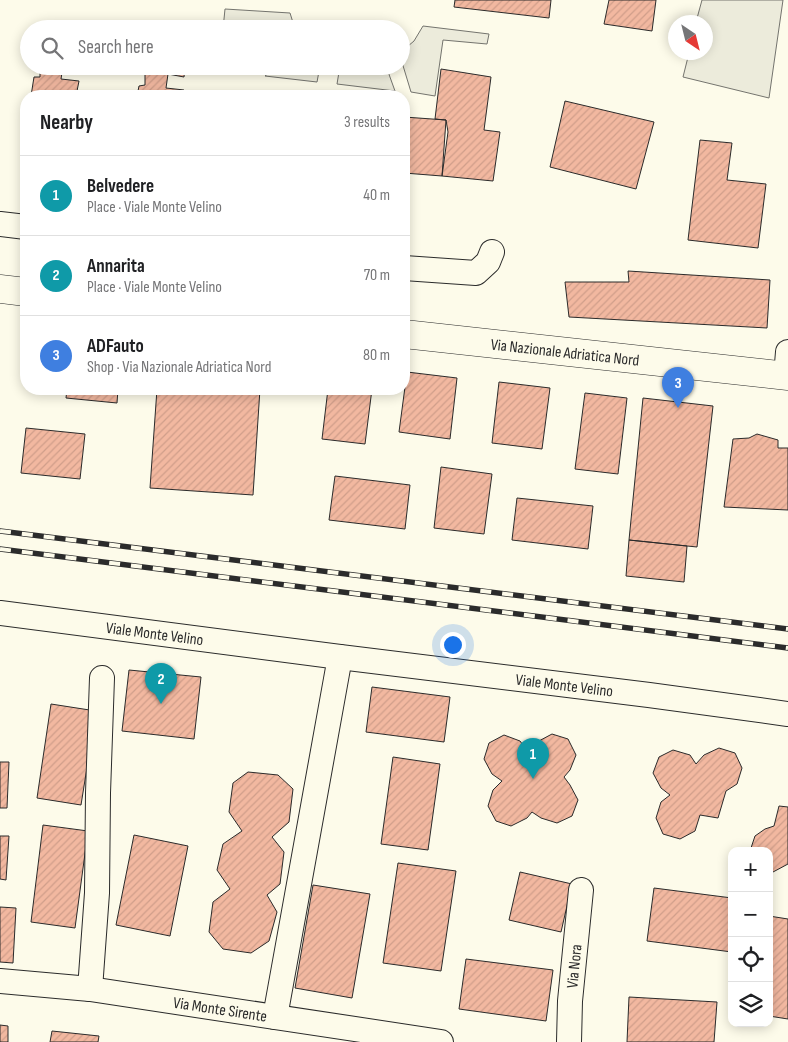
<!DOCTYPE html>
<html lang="en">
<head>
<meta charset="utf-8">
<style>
  body { margin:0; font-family:"Sofia Sans Condensed",sans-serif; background:#f2f2f2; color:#202124 }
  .controls { position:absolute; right:15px; bottom:15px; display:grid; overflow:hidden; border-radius:10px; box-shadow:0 2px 12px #0003 }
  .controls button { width:45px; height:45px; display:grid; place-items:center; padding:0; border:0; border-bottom:1px solid #e0e0e0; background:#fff; color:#202124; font:25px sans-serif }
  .compass { position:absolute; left:668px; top:15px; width:45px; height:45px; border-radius:50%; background:#fff; box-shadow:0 2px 12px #0003; rotate:145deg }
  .you { position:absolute; left:452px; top:644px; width:18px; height:18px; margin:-12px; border:4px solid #fff; border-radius:50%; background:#1a73e8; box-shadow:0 0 0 8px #1a73e833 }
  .badge { display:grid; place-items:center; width:32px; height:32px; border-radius:50%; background:#c62828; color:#fff; font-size:16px; font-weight:700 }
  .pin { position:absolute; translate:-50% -41px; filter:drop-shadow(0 1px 2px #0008) }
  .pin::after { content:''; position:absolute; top:26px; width:18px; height:15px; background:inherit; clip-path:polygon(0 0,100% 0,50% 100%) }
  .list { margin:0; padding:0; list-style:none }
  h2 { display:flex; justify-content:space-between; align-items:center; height:65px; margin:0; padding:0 20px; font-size:21px }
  h2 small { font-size:16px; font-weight:400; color:#757577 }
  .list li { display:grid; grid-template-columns:32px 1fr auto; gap:15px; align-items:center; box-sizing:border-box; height:80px; padding:0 20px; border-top:1px solid #e0e0e0 }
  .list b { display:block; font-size:19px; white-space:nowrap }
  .list p { margin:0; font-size:16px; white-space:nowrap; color:#757577 }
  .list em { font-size:16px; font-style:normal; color:#757577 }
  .icon { flex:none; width:28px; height:28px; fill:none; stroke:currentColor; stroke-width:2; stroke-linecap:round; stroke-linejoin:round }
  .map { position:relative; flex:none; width:788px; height:1042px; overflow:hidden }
  .search { position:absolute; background:#fff; box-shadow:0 2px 12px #0003; left:20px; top:20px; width:390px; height:55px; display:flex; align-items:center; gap:12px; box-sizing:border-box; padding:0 18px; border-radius:28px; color:#757577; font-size:19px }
  .panel { position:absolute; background:#fff; box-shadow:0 2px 12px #0003; left:20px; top:90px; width:390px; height:305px; border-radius:20px }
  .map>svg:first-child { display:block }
  .green { fill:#ecebdb; stroke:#74746e }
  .building { fill:url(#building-hatch); stroke:#2b2b2b }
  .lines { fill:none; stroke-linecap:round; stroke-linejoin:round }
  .street-casing { stroke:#2b2b2b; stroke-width:26 }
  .secondary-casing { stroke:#2b2b2b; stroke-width:29 }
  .street { stroke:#fdfbea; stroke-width:24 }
  .secondary { stroke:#fdfbea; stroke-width:28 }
  .rail-casing { stroke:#2b2b2b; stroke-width:5.5 }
  .rail { stroke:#fdfbea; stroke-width:4; stroke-dasharray:11; stroke-linecap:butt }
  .labels { text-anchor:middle; stroke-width:4; stroke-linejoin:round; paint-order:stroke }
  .street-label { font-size:16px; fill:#2b2b2b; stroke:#fdfbea }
</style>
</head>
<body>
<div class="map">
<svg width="788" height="1042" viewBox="0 0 788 1042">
  <defs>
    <pattern id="building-hatch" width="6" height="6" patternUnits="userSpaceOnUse" patternTransform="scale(1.25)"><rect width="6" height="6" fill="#f2b8a0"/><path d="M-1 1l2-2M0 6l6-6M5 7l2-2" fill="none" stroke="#d09e8a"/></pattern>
  </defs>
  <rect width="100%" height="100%" fill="#fdfbea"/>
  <!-- green -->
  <path class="green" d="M702 0H783L769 98 683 77 689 53 706 52V22H696Z
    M225 9 290 13 295 29H223Z
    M423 26 489 34 487 44 443 40 435 96 411 92 401 59V52L414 41Z
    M219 66H252L242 73 219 71Z
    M278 66H320L317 82 265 76Z
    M340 66H386L395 91 337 84Z"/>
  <!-- building -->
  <path class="building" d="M455 0H551L549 18 454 7Z
    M609 0H656L652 31 604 24Z
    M37 23 81 26V29H36Z
    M40 66H63L61 79 79 81 76 96H31L34 77H40Z
    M138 66H185L184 77 168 74 166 88 184 90 183 96H137L139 86 145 85V72L137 73Z
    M441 69 491 77 484 130 500 132 493 181 442 176 448 132 446 120 435 119Z
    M565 101 654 122 636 189 550 167Z
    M404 117 446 120 442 176 404 173Z
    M700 140 732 143 727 180 766 184 758 248 688 240Z
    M628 271 770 280 767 328 569 317 565 282H629Z
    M407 372 457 378 450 439 399 432Z
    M499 382 550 388 542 449 492 443Z
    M67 389H118L117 403 66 398Z
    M157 389H260L253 495 150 488Z
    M328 389H372L365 444 322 439Z
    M585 393 627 398 618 474 575 469Z
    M643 398 713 406 697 547 629 540Z
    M26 428 85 434 80 479 21 473Z
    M757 434 778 440V448H788V510L724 507 733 439 749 438Z
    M441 467 492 474 484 534 434 528Z
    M335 476 410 485 405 529 329 520Z
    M517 498 593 506 588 549 512 540Z
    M629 540 687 546 684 582 626 576Z
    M129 670 201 677 194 739 122 731Z
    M372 687 450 697 444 742 366 732Z
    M51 704 96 711 81 805 37 798Z
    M552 734 568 739 576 755 570 770 564 777 570 785 578 800 572 816 557 823 541 818 532 812 527 818 511 826 496 821 488 806 493 790 502 781 492 774 484 759 489 743 504 735 520 741 528 752 537 742Z
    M719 748 735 753 742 768 737 784 726 791 718 818 700 815 695 831 680 839 663 834 656 818 661 802 670 795 661 788 653 773 659 757 673 750 690 755 696 764 704 755Z
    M393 757 440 764 428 850 381 844Z
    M0 762H9L7 808H0Z
    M248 772 278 775 293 789 289 822 272 837 284 852 280 884 267 895 277 912 269 941 251 953 223 949 209 932 213 902 230 889 217 870 223 844 242 831 229 812 233 783Z
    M779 806 788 807V864L773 872 769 871V851H750L755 836 765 829 774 826Z
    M43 825 88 831 75 928 31 922Z
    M134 835 188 846 170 936 116 925Z
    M0 836H9L6 880 0 879Z
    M398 863 456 871 441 971 383 963Z
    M520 872 572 884 561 932 509 920Z
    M313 885 370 894 352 998 295 988Z
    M654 888 732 898V952L647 941Z
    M0 907 16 908 13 963 0 962Z
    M769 916 788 919V1019L769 1016Z
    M466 959 553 970 546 1021 459 1009Z
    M629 997 717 1002 714 1042H627Z
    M0 1025 8 1026V1042H0Z
    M52 1031 99 1036 98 1042H50Z"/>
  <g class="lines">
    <!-- street casing -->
    <g class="street-casing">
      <g id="street">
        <path d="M0 224 26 227"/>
        <path d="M404 268 476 273 488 262 492 252"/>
        <path d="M786 376 788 352"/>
        <path id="s1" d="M0 613 340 657 649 695 788 714"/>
        <path id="s2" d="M0 981 90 989 441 1042"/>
        <path d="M90 989 97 893 98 793 102 678"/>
        <path d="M275 1017 340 657"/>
        <path id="s3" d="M569 1042 570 1001 581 890"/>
      </g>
    </g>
    <!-- secondary casing -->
    <g class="secondary-casing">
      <g id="secondary">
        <path d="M0 289 26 292"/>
        <path id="s4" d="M404 334 788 376"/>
      </g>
    </g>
    <!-- street -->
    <use href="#street" class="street"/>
    <!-- secondary -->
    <use href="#secondary" class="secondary"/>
    <!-- rail casing -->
    <g class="rail-casing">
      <path id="rail" d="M0 531 788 629
        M0 549 788 648"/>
    </g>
    <!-- rail -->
    <use href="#rail" class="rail"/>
  </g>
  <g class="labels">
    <!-- street labels -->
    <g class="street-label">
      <text dy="6" stroke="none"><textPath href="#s4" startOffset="162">Via Nazionale Adriatica Nord</textPath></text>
      <text dy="6" stroke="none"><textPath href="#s1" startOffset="156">Viale Monte Velino</textPath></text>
      <text dy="6" stroke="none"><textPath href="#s1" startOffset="569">Viale Monte Velino</textPath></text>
      <text dy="6" stroke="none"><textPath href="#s3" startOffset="76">Via Nora</textPath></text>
      <text dy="6" stroke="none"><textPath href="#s2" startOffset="222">Via Monte Sirente</textPath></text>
    </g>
  </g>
</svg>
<div class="controls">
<button>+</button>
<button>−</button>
<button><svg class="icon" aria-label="locate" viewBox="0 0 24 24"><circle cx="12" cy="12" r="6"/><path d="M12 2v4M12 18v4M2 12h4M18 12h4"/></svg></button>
<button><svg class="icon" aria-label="layers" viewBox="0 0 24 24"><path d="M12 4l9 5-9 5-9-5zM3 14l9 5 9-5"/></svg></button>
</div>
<svg class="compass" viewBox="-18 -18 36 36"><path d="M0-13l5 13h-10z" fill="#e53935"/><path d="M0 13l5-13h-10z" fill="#757577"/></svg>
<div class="you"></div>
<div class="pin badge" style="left:533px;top:779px;background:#0f9aa8">1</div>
<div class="pin badge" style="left:161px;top:704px;background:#0f9aa8">2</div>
<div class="pin badge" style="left:678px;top:408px;background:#3f7fe0">3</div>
<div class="search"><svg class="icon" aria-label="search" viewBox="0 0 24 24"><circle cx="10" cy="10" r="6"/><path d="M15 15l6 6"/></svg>Search here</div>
<section class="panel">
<h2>Nearby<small>3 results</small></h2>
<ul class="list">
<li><span class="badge" style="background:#0f9aa8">1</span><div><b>Belvedere</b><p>Place · Viale Monte Velino</p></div><em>40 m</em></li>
<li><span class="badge" style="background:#0f9aa8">2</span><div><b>Annarita</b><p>Place · Viale Monte Velino</p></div><em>70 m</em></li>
<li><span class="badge" style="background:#3f7fe0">3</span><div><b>ADFauto</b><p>Shop · Via Nazionale Adriatica Nord</p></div><em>80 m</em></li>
</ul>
</section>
</div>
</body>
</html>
